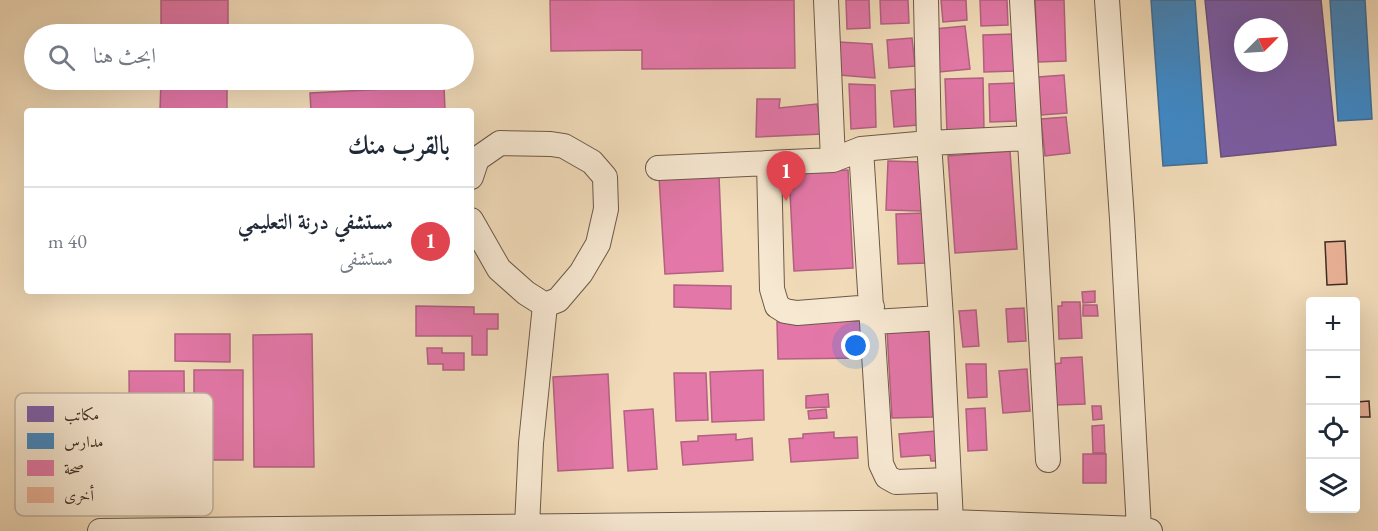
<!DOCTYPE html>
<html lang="ar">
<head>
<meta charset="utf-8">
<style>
  body { margin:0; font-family:"EB Garamond",Amiri,serif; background:#f6f6f7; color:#1f2937; direction:rtl }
  .controls { position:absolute; right:18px; bottom:18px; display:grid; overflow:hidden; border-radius:6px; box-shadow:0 6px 24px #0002 }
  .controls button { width:54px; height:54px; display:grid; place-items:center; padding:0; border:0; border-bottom:2px solid #e0e1e3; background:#fff; color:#1f2937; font:30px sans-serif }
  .compass { position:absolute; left:1234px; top:18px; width:54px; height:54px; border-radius:50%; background:#fff; box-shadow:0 6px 24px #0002; rotate:66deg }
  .you { position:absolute; left:856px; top:346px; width:21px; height:21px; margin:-15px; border:4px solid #fff; border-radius:50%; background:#1a73e8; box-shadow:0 0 0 9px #1a73e833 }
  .badge { display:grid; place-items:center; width:39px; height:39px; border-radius:50%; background:#d93025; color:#fff; font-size:20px; font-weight:700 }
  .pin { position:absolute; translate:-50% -50px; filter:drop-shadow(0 2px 3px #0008) }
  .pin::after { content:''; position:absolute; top:32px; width:21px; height:18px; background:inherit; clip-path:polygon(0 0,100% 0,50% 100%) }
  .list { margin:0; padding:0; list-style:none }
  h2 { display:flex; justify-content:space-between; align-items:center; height:78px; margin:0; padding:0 24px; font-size:26px }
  h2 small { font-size:20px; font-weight:400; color:#747a83 }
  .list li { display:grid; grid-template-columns:39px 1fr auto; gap:18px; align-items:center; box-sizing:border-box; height:108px; padding:0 24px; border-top:2px solid #e0e1e3 }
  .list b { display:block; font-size:22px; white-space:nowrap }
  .list p { margin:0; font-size:20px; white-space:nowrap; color:#747a83 }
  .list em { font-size:20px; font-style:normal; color:#747a83 }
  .icon { flex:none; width:33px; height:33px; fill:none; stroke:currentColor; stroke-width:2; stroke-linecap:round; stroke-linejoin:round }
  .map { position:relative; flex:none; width:1378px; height:531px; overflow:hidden; direction:ltr }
  .search { position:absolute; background:#fff; box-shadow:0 6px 24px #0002; left:24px; top:24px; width:450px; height:66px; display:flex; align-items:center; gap:15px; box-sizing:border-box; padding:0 21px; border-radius:33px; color:#747a83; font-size:22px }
  .panel { position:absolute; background:#fff; box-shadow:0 6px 24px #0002; left:24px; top:108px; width:450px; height:186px; border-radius:6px; direction:rtl }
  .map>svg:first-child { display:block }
  .offices { fill:#7b5ea7; stroke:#694f7f; stroke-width:1.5; fill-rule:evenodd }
  .schools { fill:#3f88c5; stroke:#3f6d94; stroke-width:1.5 }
  .health { fill:#e377a8; stroke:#b26180; stroke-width:1.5 }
  .building { fill:#eab297; stroke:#402d23; stroke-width:1.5 }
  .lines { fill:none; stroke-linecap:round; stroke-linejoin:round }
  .minor-casing { stroke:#6c5949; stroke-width:26 }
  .minor { stroke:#f7e8d2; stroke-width:24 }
  .key { fill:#f7e8d2; stroke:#c0b09e; stroke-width:1.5 }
  .key-label { font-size:16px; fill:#402d23 }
</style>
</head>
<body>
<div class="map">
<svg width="1378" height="531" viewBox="0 0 1378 531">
  <rect width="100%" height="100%" fill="#f2dcba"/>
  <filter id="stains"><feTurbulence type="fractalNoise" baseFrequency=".00333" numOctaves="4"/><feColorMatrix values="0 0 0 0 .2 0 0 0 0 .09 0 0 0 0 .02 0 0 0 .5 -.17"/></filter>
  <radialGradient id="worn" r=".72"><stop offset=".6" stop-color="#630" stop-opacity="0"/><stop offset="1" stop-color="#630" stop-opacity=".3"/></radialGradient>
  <!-- offices -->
  <path class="offices" d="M1205 0H1321L1336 145 1221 157ZM1243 27H1279V63H1243Z"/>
  <!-- schools -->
  <path class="schools" d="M1151 0H1195L1207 163 1163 166Z
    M1330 0H1365L1372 119 1338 121Z"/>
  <!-- health -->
  <path class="health" d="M161 0H228V34H161Z
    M550 0H794L795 68 642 69V50L551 51Z
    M846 0H869L870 28 847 29Z
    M880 0H908L909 23 881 24Z
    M941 0H966L967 20 943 22Z
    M980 0H1007L1008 25 981 26Z
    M1035 0H1064L1066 61 1038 62Z
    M965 26 970 69 939 72 934 29Z
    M1015 34 1016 71 984 72 983 35Z
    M912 38 915 66 889 68 887 40Z
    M839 42 872 44 875 78 839 75Z
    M1064 75 1067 113 1041 115 1038 77Z
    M983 78 984 131 947 132 945 79Z
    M161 80H227V111H160Z
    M1016 83 1018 121 990 122 989 84Z
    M849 84 875 85 876 127 851 129Z
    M444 86 445 111H311L310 93Z
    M915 89 918 125 894 127 891 91Z
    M757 99H780L779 108 817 104 822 134 756 137Z
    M1066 117 1070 153 1045 156 1041 119Z
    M1010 151 1017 249 955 253 948 156Z
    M888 161 922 162 921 211 886 210Z
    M848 170 853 268 794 271 789 173Z
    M719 176 723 271 665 274 659 177Z
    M924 213 926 263 898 264 896 214Z
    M674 285 731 286V309L674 307Z
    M1095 291V302L1083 303 1082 292Z
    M1062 302H1080L1082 338 1059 339 1058 306H1062Z
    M1083 305H1097L1098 316H1083Z
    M416 306 474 307V314H498V329H487V355H472V336H416Z
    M1024 308 1026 341 1008 342 1006 309Z
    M976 310 979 346 963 347 959 311Z
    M864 321V358L778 359 777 322Z
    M929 329 933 417 892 418 887 331Z
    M175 334H230V362L175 361Z
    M312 334 314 467H254L253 335Z
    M427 348H442V353H464V370H443V364H428Z
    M1082 357 1085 404 1056 405 1054 364 1061 363V358Z
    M966 364H986L987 397 968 398Z
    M1027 369 1030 411 1003 413 999 371Z
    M194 370H243V460H194Z
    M763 370 764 420 712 422 710 372Z
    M129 371H184L185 479H130Z
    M674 373H706L708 420 676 421Z
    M608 374 613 468 558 471 553 377Z
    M828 394 829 407 806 408V396Z
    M1092 406H1101L1102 419 1093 420Z
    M985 408 987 450 968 451 966 409Z
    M653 409 657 469 628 471 624 411Z
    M826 409 827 418 809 419 808 411Z
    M1104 425 1105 453H1093L1092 426Z
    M936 431 938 461H931L930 455 901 457 899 434Z
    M834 432V438L857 437 858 458 791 462 789 439 803 438V434Z
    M736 434V440L752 438 753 460 683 465 681 442 698 441V436Z
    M1083 454H1106V483H1083Z"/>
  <!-- building -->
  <path class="building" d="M1345 241 1347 284 1327 285 1325 242Z
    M1369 401 1370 417H1356V402Z"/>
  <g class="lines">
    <!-- minor casing -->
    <g class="minor-casing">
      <path id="minor" d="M826 0 833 160
        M926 0 929 143 941 318 951 522
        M1022 0 1048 460
        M1107 0 1122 219 1139 529
        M861 149 881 464 887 477 896 482 948 480
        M769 163 772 289 777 306 785 311 797 313 872 307
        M658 168 833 160 861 149 929 143 1029 138
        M471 177 477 159 500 143 551 144 564 146 592 162 605 177 606 209 598 244 581 273 558 300 545 305
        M471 220 499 269 526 293 545 305
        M873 322 941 318
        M527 526 531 443 545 305
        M100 531 951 522 1139 529 1150 531"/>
    </g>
    <!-- minor -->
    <use href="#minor" class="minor"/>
  </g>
  <!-- legend -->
  <rect x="15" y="393" width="198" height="123" rx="9" class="key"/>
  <rect x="27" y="406" width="27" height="16" fill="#7b5ea7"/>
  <rect x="27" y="433" width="27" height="16" fill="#3f88c5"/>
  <rect x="27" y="460" width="27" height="16" fill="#e377a8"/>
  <rect x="27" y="487" width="27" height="16" fill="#eab297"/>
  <g class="key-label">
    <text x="64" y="420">مكاتب</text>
    <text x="64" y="447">مدارس</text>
    <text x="64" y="474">صحة</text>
    <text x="64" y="501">أخرى</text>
  </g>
  <rect width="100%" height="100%" filter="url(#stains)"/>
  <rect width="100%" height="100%" fill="url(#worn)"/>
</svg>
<div class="controls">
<button>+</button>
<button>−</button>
<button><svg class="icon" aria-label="locate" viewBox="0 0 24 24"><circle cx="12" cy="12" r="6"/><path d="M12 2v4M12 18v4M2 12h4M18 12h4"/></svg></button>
<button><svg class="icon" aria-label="layers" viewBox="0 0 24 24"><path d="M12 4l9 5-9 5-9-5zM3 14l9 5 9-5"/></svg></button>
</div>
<svg class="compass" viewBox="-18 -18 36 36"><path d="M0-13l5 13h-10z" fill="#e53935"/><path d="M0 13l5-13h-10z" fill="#747a83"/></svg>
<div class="you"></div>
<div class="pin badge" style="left:786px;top:201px;background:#e0444e">1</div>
<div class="search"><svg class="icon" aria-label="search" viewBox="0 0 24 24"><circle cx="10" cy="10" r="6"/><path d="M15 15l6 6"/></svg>ابحث هنا</div>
<section class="panel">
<h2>بالقرب منك<small></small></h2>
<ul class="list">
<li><span class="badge" style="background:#e0444e">1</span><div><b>مستشفي درنة التعليمي</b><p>مستشفى</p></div><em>40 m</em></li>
</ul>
</section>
</div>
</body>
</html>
